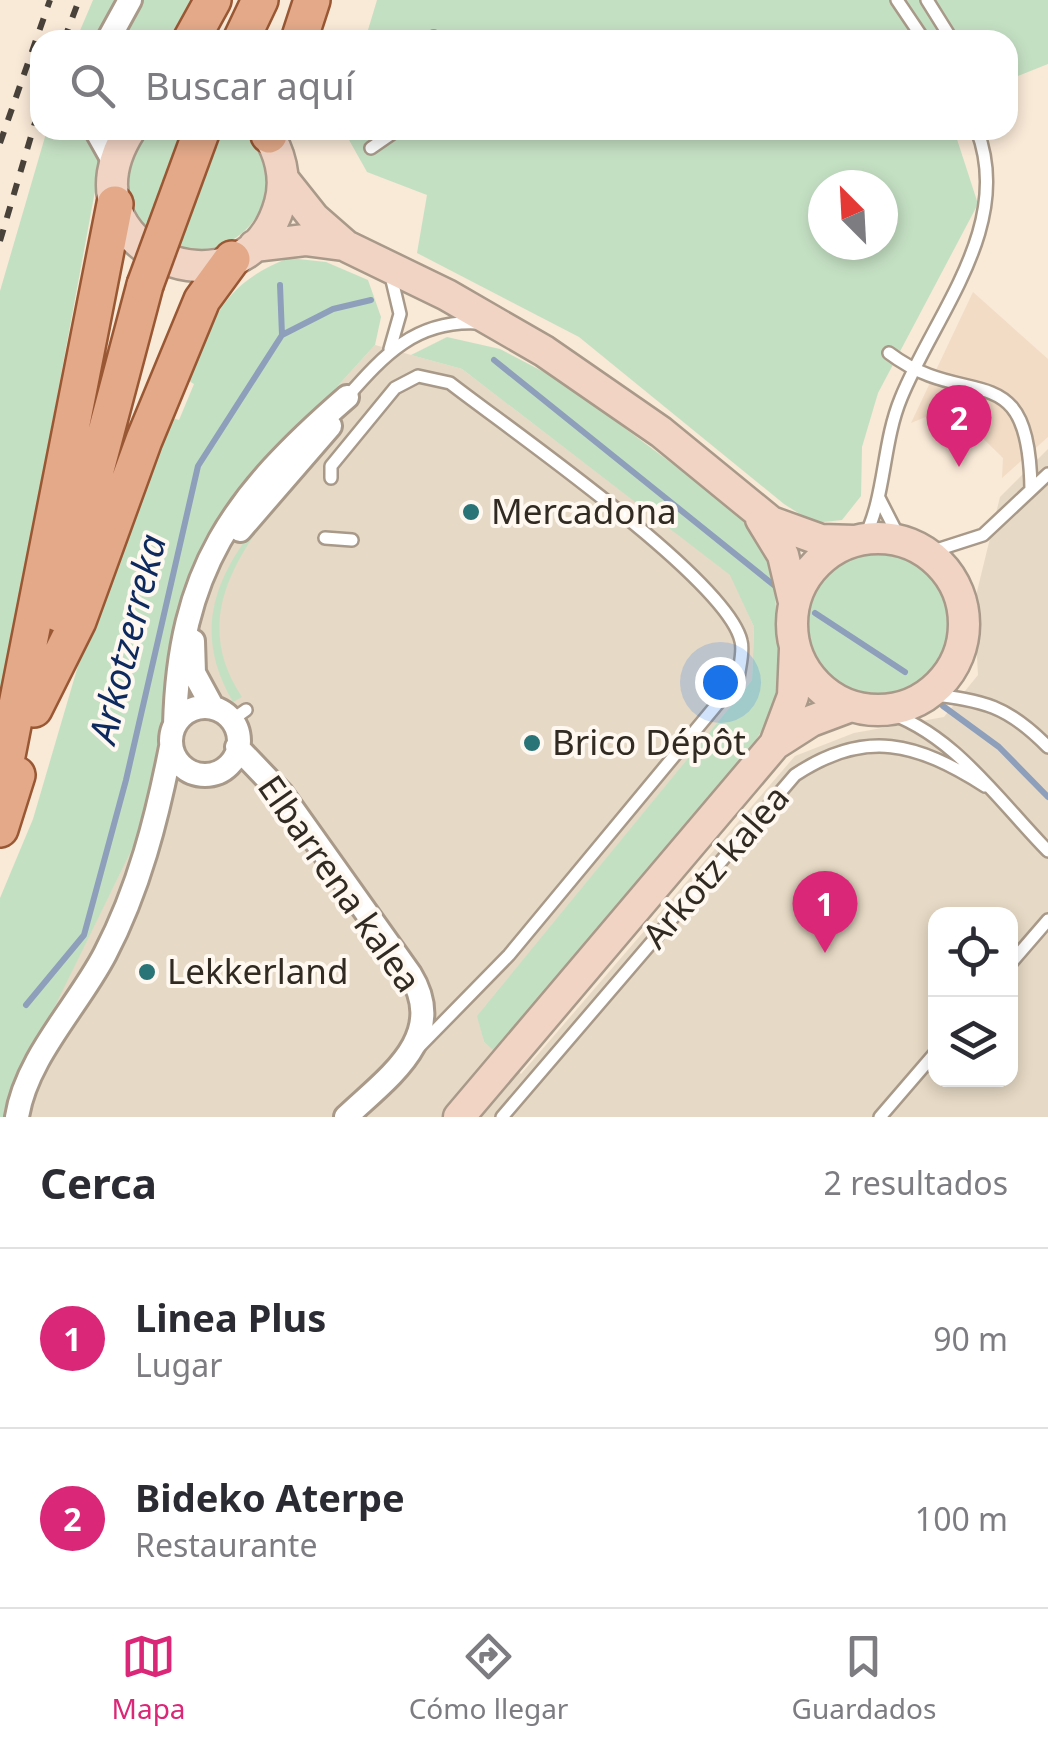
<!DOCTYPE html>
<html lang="es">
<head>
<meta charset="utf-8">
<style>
  body { margin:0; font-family:"Noto Sans",sans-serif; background:#f2f2f3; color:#2b2b33 }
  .controls { position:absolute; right:30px; bottom:30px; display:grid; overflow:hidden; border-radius:20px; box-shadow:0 5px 15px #0003 }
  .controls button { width:90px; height:90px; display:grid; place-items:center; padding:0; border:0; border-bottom:2px solid #e1e1e2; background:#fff; color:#2b2b33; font:50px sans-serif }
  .compass { position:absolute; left:808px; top:170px; width:90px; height:90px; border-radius:50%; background:#fff; box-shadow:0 5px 15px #0003; rotate:336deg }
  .you { position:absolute; left:720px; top:682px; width:35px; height:35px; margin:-25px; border:8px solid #fff; border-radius:50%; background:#1a73e8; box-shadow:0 0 0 15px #1a73e833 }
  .badge { display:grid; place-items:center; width:65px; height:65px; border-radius:50%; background:#db2777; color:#fff; font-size:32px; font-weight:700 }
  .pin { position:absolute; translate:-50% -82px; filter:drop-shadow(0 2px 5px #0008) }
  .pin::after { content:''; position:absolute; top:52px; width:35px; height:30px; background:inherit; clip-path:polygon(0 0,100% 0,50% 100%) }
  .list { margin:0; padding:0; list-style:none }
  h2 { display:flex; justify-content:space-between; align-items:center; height:130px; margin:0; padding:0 40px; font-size:42px }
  h2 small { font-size:32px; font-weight:400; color:#7c7c81 }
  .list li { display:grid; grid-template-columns:65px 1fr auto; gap:30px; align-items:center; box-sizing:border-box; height:180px; padding:0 40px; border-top:2px solid #e1e1e2 }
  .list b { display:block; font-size:38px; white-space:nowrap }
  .list p { margin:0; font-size:32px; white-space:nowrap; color:#7c7c81 }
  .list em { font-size:32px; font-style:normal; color:#7c7c81 }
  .icon { flex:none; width:55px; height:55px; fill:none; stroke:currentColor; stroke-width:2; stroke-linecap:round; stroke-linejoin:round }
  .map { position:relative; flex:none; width:1048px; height:1117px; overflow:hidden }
  .search { position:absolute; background:#fff; box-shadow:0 5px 15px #0003; left:30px; right:30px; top:30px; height:110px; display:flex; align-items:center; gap:25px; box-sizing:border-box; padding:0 35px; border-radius:30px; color:#7c7c81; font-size:38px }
  .sheet { height:490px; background:#fff }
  nav { display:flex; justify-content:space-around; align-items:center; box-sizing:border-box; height:140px; border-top:2px solid #e1e1e2; background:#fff; font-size:28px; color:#7c7c81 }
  nav a { display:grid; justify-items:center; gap:5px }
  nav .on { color:#db2777 }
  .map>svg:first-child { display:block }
  .built { fill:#f2dcc6 }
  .industrial { fill:#e6d9c5; fill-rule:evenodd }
  .green { fill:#c4e0c3; fill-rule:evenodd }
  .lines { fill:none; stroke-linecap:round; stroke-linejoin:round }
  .stream { stroke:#8e9fbc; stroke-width:6 }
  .lane-casing { stroke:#a89989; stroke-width:16 }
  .street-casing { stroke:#a89989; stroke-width:28 }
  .secondary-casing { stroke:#a89989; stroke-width:35 }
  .primary-casing { stroke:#995733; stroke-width:40 }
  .lane { stroke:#fff; stroke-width:11 }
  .street { stroke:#fff; stroke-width:22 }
  .secondary { stroke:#f1d4c4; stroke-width:30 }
  .primary { stroke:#e3a989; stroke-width:35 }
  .rail { stroke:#49423a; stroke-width:6; stroke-dasharray:12 12; stroke-linecap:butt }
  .primary-bridge-casing { stroke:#995733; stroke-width:40; stroke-linecap:butt }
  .primary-bridge { stroke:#e3a989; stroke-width:35 }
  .poi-dot { fill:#297476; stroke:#fef8f1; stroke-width:4 }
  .labels { text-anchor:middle; stroke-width:8; stroke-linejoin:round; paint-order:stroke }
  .poi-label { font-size:35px; fill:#302a23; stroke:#fef8f1; text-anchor:start }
  .street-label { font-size:35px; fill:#302a23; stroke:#fef8f1 }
  .water-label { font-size:38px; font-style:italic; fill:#0d295d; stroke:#fef8f1 }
</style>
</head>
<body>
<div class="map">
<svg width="1048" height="1117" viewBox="0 0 1048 1117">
  <rect width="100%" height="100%" fill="#f9e9d7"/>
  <!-- built -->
  <path class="built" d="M973 292 1048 359V437L1002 478 1003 458 958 414 940 411 911 423Z"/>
  <!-- industrial -->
  <path class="industrial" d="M375 345 462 369 731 575 754 627 752 680 478 1016 484 1042 521 1074 795 756 854 733 944 717 978 675 974 604 1000 497 1048 449V1117H5L3 1110 142 829 185 596 275 455ZM936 914H1010V1080H936Z"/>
  <!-- green -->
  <path class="green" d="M93 0H191L168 40H76Z
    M377 0H1048V64L1008 80V40H365Z
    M47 130H123L95 191 0 705V291Z
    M150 130 247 132C318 231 166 304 130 200 121 175 133 149 150 130Z
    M954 130 978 204 878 393 862 447 861 496 842 520 814 523 784 504 579 337 417 253 427 195 367 172 344 131ZM823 185H883V245H823Z
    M289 258 326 262 368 280 381 317 375 345 275 455 185 596 142 829 4 1110 5 1117H0V898L33 819 97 601 169 417 179 420 194 384 189 381C211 320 223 283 289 258Z
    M447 337 500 349 563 382 745 518 771 552 782 672 774 711 749 751 496 1053 484 1042 477 1016 752 680 754 627 730 575 462 369 411 355Z
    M306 469C252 535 183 609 242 697L233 702C176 605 244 537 306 469Z
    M809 624a70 70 0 1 1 140 0a70 70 0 1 1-140 0Z"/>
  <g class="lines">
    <!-- stream -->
    <path class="stream" d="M282 335 333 309 371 300
      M494 360 775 586
      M815 613 905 672
      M943 706 999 747 1048 797
      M26 1005 84 935 126 780 198 466 282 335 280 285"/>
    <!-- lane casing -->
    <g class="lane-casing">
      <path id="lane" d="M897 0 924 40
        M927 0 952 40
        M434 37 436 40
        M371 148 397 130
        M390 349 400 314 391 276
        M889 353C968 413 1029 351 1031 490
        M347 397C384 355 416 320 477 323
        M331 478V466L395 388 418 376 450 383C509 429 727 579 741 641 744 652 739 668 738 679L509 955 419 1047
        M879 498 901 541
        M325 538 352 540
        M864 539C886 495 882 444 901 398 935 314 1014 226 977 130
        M927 553 983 535 1048 474
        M928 694C984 701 1007 705 1048 747
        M881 710C953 732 997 799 1048 851
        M232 720 246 710
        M1010 964 1048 920
        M502 1117 795 775C866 728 917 743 985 786
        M880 1117 936 1052"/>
    </g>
    <!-- street casing -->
    <g class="street-casing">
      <path id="street" d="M108 40 130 0
        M96 130 114 162
        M240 530 330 426
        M193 641 194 673 213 708
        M171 741a34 34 0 1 1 68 0a34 34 0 1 1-68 0Z
        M175 725C179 570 233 496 347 397
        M237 747 282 794 410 974C449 1037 387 1078 346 1117
        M17 1117C26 1058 78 1006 105 954 139 889 157 818 171 747"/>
    </g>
    <!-- secondary casing -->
    <g class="secondary-casing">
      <path id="secondary" d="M130 130C53 250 246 327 280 203 287 178 280 151 265 130
        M283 179 314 218 346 246 447 295 544 351 661 432 771 522 821 540 855 541
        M254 246 305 240 343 245
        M761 519 783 555 794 602
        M792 624a86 86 0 1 1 172 0a86 86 0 1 1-172 0Z
        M775 744 811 721 851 706
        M459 1117 775 744 793 696 795 649"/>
    </g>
    <!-- primary casing -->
    <g class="primary-casing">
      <path id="primary" d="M191 40 213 0
        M241 40 260 0
        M299 40 312 0
        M269 135 270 130
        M58 613 145 285
        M34 709 78 621 144 440 202 300 232 259
        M10 797 5 766 115 204
        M0 829 17 775"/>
    </g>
    <!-- lane -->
    <use href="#lane" class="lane"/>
    <!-- street -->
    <use href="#street" class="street"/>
    <!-- secondary -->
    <use href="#secondary" class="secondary"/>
    <!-- primary -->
    <use href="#primary" class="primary"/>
    <!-- rail -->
    <path class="rail" d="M64 40 79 0
      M0 143 50 0
      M0 241 40 106"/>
    <!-- primary-bridge casing -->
    <g class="primary-bridge-casing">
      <path id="primary-bridge" d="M145 285 202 130"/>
    </g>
    <!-- primary-bridge -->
    <use href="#primary-bridge" class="primary-bridge"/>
  </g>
  <!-- markers -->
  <g class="poi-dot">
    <circle cx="471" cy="512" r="10"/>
    <circle cx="532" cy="743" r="10"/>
    <circle cx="147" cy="972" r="10"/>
  </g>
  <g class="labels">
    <!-- poi labels -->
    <g class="poi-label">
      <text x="491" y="524">Mercadona</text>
      <text x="552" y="755">Brico Dépôt</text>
      <text x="167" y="984">Lekkerland</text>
    </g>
    <!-- street labels -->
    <g class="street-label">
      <text transform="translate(716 867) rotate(-49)" y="12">Arkotz kalea</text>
      <text transform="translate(339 884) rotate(55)" y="12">Elbarrena kalea</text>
    </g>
    <!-- water labels -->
    <g class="water-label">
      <text transform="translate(128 639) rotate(-76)" y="13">Arkotzerreka</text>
    </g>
  </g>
</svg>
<div class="controls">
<button><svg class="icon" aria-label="locate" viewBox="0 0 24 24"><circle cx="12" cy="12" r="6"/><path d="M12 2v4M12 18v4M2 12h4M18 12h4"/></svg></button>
<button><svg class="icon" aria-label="layers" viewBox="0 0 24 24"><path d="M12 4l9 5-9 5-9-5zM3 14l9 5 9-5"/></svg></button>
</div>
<svg class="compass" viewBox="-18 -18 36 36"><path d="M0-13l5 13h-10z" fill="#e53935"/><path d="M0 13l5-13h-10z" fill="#7c7c81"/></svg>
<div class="you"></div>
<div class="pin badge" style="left:825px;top:953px">1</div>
<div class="pin badge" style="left:959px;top:467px">2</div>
<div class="search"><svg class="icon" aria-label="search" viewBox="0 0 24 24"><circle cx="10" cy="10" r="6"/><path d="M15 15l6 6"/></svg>Buscar aquí</div>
</div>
<section class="sheet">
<h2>Cerca<small>2 resultados</small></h2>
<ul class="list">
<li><span class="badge">1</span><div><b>Linea Plus</b><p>Lugar</p></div><em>90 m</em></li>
<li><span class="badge">2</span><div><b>Bideko Aterpe</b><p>Restaurante</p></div><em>100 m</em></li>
</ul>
</section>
<nav>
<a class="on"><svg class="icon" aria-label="map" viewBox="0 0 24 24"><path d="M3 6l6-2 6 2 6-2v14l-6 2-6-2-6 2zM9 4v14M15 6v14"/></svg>Mapa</a>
<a><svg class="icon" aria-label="directions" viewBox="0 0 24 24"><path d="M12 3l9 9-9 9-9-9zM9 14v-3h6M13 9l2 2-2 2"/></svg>Cómo llegar</a>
<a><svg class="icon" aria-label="saved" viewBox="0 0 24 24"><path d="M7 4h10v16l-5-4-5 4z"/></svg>Guardados</a>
</nav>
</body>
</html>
